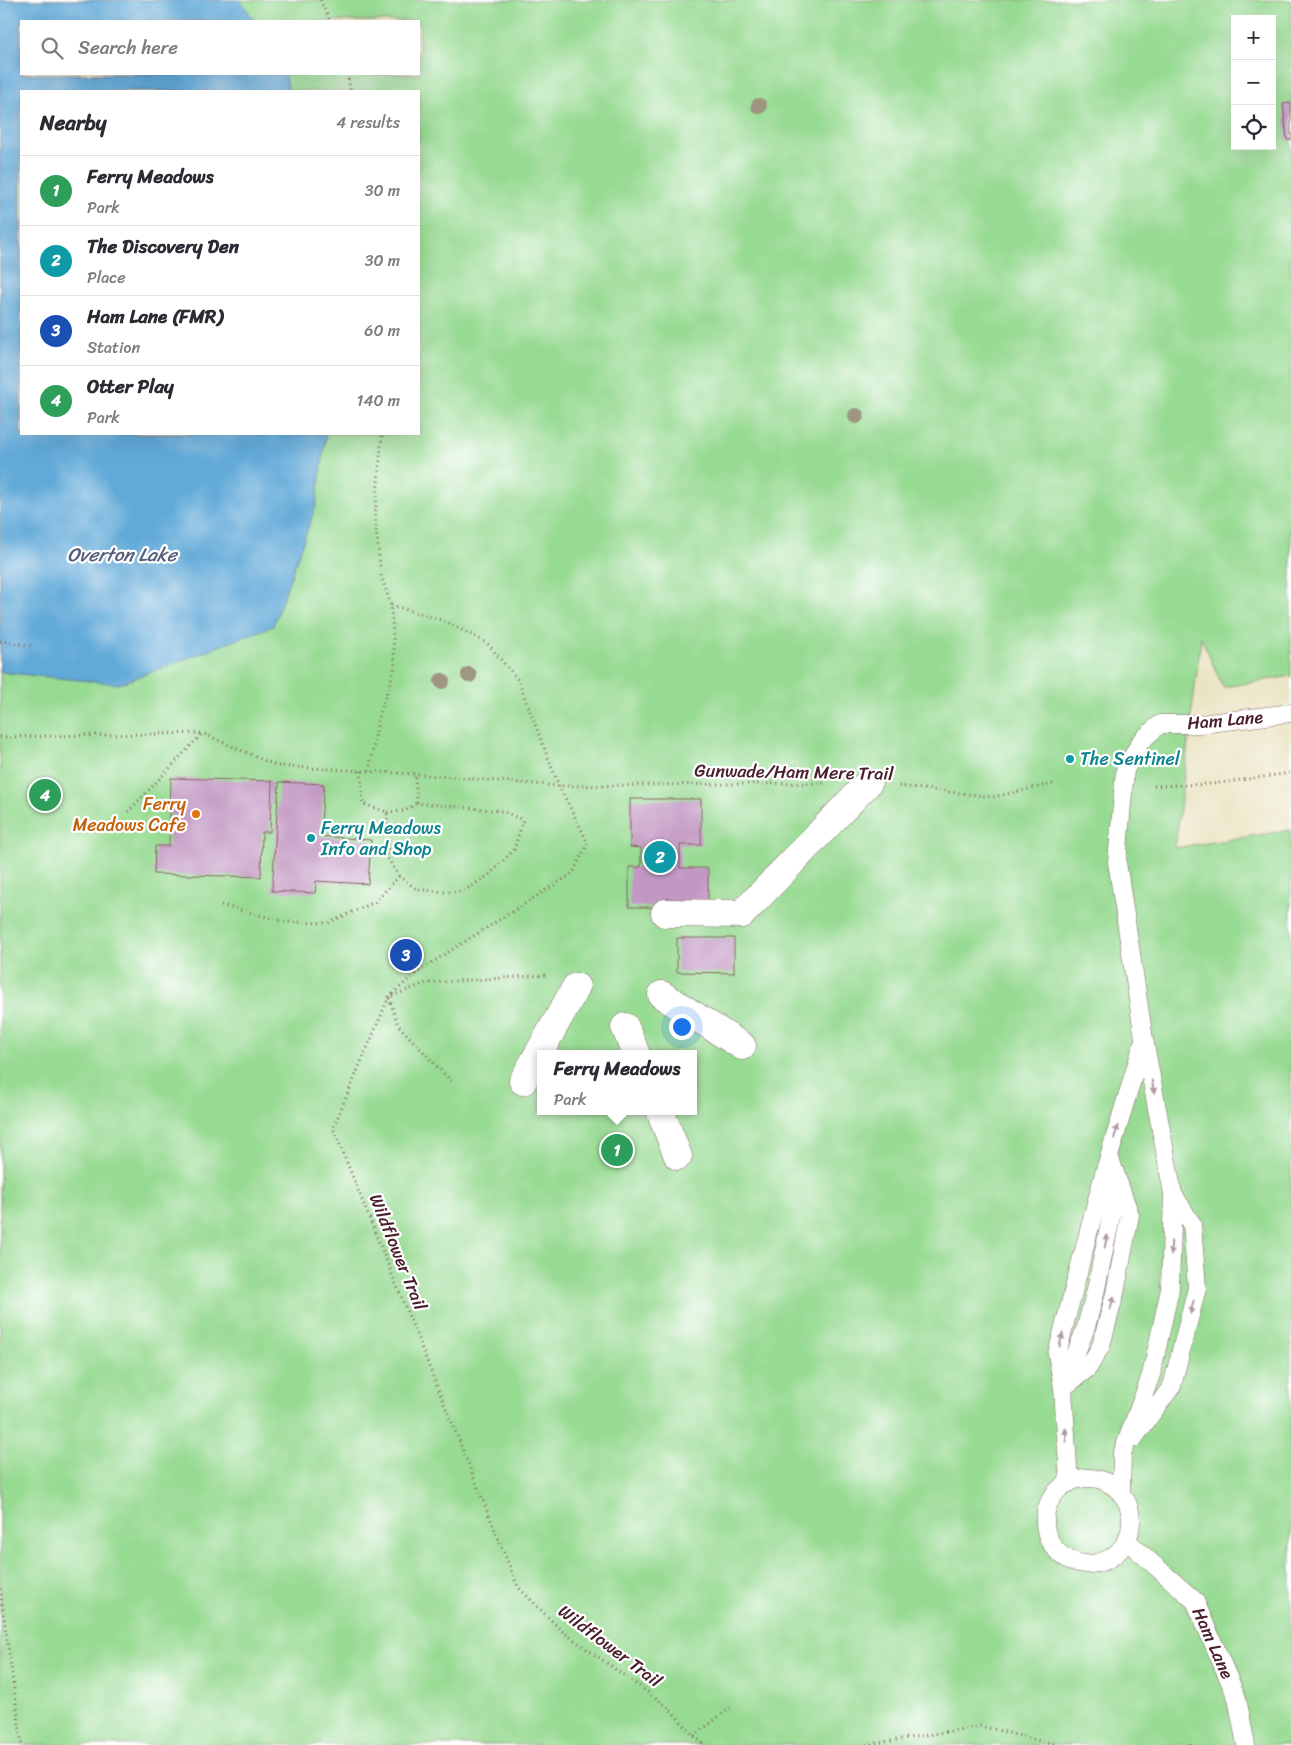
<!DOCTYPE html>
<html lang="en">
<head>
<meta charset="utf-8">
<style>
  body { margin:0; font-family:Sriracha,sans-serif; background:#f7f7f7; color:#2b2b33 }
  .controls { position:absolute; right:15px; top:15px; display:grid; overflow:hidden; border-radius:0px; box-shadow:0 5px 20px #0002 }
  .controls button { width:45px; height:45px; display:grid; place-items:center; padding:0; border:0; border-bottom:1px solid #e1e1e2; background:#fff; color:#2b2b33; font:25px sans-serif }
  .you { position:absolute; left:681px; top:1026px; width:18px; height:18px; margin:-12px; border:4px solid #fff; border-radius:50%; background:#1a73e8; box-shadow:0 0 0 8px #1a73e833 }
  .badge { display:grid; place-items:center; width:32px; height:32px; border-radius:50%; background:#c8321e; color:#fff; font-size:16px; font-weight:700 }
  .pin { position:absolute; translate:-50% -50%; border:2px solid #fff; box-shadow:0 1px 5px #0006 }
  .popup { position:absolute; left:537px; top:1050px; width:160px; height:65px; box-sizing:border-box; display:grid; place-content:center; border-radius:0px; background:#fff; filter:drop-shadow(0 1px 4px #0005); font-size:16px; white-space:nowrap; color:#7c7c81 }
  .popup b { font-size:19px; color:#2b2b33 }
  .popup::after { content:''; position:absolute; left:50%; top:100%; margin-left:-10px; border:10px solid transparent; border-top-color:#fff }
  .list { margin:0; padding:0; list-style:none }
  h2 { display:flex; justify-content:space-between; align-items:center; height:65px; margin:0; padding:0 20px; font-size:21px }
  h2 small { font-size:16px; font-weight:400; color:#7c7c81 }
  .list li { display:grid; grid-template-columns:32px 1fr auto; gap:15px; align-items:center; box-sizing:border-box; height:70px; padding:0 20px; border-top:1px solid #e1e1e2 }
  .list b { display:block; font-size:19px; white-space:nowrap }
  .list p { margin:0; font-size:16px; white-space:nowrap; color:#7c7c81 }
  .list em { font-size:16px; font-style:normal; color:#7c7c81 }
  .icon { flex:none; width:28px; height:28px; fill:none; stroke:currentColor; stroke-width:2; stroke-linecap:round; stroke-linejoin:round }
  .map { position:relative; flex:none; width:1291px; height:1745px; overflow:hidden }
  .search { position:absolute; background:#fff; box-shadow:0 5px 20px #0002; left:20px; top:20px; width:400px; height:55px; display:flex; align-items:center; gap:12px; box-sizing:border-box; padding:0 18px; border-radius:0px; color:#7c7c81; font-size:19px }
  .panel { position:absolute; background:#fff; box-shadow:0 5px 20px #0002; left:20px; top:90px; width:400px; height:345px; border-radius:0px }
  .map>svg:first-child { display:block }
  .green { fill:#97da92; stroke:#707c5e; fill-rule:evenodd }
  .water { fill:#61a9d8; stroke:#566482 }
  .building { fill:#c298c3 }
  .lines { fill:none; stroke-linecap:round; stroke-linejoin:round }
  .service-casing { stroke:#826461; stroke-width:19 }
  .pedestrian-casing { stroke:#826461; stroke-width:29 }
  .path { stroke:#826461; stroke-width:3; stroke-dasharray:1 4; stroke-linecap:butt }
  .service { stroke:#fff; stroke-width:18 }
  .pedestrian { stroke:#fff; stroke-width:28 }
  .tree { fill:#9f9681 }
  .oneway { fill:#ae9aa0 }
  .culture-dot { fill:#0f9aa8; stroke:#fff; stroke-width:2 }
  .food-dot { fill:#e8710a; stroke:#fff; stroke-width:2 }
  .labels { text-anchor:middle; stroke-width:4.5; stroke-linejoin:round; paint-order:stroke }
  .street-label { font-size:18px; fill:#4a1f2b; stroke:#fff }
  .culture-label { font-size:18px; fill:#0d838f; stroke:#fff; text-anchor:start }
  .food-label { font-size:18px; fill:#c56008; stroke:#fff; text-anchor:end }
  .water-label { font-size:19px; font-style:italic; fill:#545d79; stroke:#fff }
</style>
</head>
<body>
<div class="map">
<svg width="1291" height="1745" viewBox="0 0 1291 1745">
  <rect width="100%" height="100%" fill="#fff"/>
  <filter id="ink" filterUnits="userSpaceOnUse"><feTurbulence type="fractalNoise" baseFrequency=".02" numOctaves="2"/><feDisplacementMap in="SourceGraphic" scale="10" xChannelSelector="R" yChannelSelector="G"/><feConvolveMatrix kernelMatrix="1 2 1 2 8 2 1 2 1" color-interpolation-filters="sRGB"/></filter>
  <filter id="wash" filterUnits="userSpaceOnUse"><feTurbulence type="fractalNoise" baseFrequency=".0096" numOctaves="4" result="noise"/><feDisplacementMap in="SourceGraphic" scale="20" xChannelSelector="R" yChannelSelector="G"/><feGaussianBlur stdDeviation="1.12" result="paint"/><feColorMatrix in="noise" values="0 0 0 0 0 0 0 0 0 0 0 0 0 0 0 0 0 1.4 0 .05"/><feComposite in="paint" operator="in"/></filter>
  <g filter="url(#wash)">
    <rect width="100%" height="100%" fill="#ebe4c4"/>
    <!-- green -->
    <path class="green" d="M0 0H1291V676L1223 687 1201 637 1175 848 1291 830V1745H0ZM1235 19H1272V146H1235ZM21 21H419V74H21ZM21 91H419V434H21ZM541 1054H693V1111H541Z"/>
    <!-- water -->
    <path class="water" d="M0 0H240L255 21H21V74H285L289 91H21V434H326L316 506 273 626 119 684 0 672Z"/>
    <g id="blocks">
      <!-- building -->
      <path class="building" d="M1291 103V140H1287L1283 104Z
        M171 778 272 781 270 832H262L261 877 154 874 155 846H169Z
        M279 782 324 784 320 836 371 840 368 884 316 881 315 893 272 891Z
        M630 799H701V845H680V868H708V908L629 907V867H641V848L630 847Z
        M677 938H734V973L677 972Z"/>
    </g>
  </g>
  <g filter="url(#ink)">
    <use href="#blocks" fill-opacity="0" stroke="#826461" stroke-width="1"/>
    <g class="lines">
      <!-- service casing -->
      <g class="service-casing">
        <path id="service" d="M1063 1387 1086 1327 1096 1289 1113 1207 1111 1178
          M1063 1388 1088 1368 1101 1346 1115 1293 1130 1215 1109 1156
          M1134 1438 1172 1386 1197 1288 1192 1224 1173 1194
          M1045 1521a43 43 0 1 1 86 0a43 43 0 1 1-86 0Z
          M1069 1483 1063 1388 1057 1354 1102 1180 1143 1043
          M1121 1494 1122 1454 1151 1375 1170 1289 1173 1194 1144 1039 1117 862 1125 770 1141 741 1160 724H1201L1291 713
          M1126 1540 1195 1601 1237 1698 1246 1745"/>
      </g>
      <!-- pedestrian casing -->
      <g class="pedestrian-casing">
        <path id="pedestrian" d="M665 913 742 914 868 783
          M662 995 742 1046
          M625 1027 636 1054
          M523 1081 576 987
          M660 1111 678 1156"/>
      </g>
      <!-- path -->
      <path class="path" d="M320 0 330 21
        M347 74 351 91
        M391 605 445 621 487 643 518 680 559 786 588 843 573 873 417 972 389 997 333 1128 518 1587 563 1632 667 1706 694 1736 705 1745
        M0 641 33 646
        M0 737 202 733 277 766 415 774 559 786 825 783
        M361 771 363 804 387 812 388 859 399 876 416 889 444 892 464 891 489 875 514 850 523 820 502 811 417 803 415 774
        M369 771 378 720 395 666 391 605 381 575 375 518 382 434
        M899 786 993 797 1056 783
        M1154 786 1212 784 1291 773
        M128 812 202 734
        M387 812 405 811 417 803
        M221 905 286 922 328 923 375 902 399 876
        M392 996 426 983 547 975
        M389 998 398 1025 451 1081
        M0 1589 22 1745
        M694 1736 730 1708
        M1190 1744V1745
        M866 1745 981 1726 1056 1745"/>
      <!-- service -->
      <use href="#service" class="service"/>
      <!-- pedestrian -->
      <use href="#pedestrian" class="pedestrian"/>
    </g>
    <!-- trees -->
    <g class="tree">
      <circle cx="759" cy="106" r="8"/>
      <circle cx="856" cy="416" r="8"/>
      <circle cx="469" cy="675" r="8"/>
      <circle cx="442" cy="681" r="8"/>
    </g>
    <!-- one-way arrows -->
    <defs><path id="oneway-solid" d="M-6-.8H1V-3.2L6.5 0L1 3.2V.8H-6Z" transform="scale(1.25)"/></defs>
    <g class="oneway">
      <use href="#oneway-solid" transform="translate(1153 1087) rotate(79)"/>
      <use href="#oneway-solid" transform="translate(1116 1132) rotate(-74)"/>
      <use href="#oneway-solid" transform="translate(1106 1241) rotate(-79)"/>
      <use href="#oneway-solid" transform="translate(1171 1248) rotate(92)"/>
      <use href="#oneway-solid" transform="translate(1112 1303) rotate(-75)"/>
      <use href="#oneway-solid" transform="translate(1192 1307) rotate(104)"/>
      <use href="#oneway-solid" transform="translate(1061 1340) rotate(-76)"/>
      <use href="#oneway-solid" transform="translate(1066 1435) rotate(-94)"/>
    </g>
  </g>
  <!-- markers -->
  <g class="culture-dot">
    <circle cx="1070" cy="759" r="5"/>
    <circle cx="311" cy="838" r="5"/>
  </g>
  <circle class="food-dot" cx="196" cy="814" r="5"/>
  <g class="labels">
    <!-- street labels -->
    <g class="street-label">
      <text transform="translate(1225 720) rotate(-5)" y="6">Ham Lane</text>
      <text transform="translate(794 772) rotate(1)" y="6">Gunwade/Ham Mere Trail</text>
      <text transform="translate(398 1252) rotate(68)" y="6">Wildflower Trail</text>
      <text transform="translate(1213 1643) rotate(66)" y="6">Ham Lane</text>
      <text transform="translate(610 1646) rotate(37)" y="6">Wildflower Trail</text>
    </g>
    <!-- culture labels -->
    <g class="culture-label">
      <text x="1080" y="765">The Sentinel</text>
      <text x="321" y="834">Ferry Meadows<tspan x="321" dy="21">Info and Shop</tspan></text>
    </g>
    <!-- food labels -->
    <g class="food-label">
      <text x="186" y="810">Ferry<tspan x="186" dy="21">Meadows Cafe</tspan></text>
    </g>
    <!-- water labels -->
    <g class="water-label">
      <text x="122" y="561">Overton Lake</text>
    </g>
  </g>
</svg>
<div class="controls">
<button>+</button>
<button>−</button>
<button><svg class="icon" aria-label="locate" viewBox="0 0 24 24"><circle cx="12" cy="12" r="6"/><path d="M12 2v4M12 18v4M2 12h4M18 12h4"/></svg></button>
</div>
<div class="you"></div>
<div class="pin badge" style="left:617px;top:1150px;background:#2e9e5b">1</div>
<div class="popup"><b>Ferry Meadows</b>Park</div>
<div class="pin badge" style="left:660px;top:857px;background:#0f9aa8">2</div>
<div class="pin badge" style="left:406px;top:955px;background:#1a4fb4">3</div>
<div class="pin badge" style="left:45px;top:795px;background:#2e9e5b">4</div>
<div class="search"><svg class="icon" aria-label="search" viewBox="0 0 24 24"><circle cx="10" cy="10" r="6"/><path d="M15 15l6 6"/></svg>Search here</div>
<section class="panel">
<h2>Nearby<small>4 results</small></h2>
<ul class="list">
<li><span class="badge" style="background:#2e9e5b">1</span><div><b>Ferry Meadows</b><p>Park</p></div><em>30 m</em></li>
<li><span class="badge" style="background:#0f9aa8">2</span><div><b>The Discovery Den</b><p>Place</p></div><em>30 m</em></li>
<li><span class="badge" style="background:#1a4fb4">3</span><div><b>Ham Lane (FMR)</b><p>Station</p></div><em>60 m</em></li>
<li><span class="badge" style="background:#2e9e5b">4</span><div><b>Otter Play</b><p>Park</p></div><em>140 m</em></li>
</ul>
</section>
</div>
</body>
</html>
